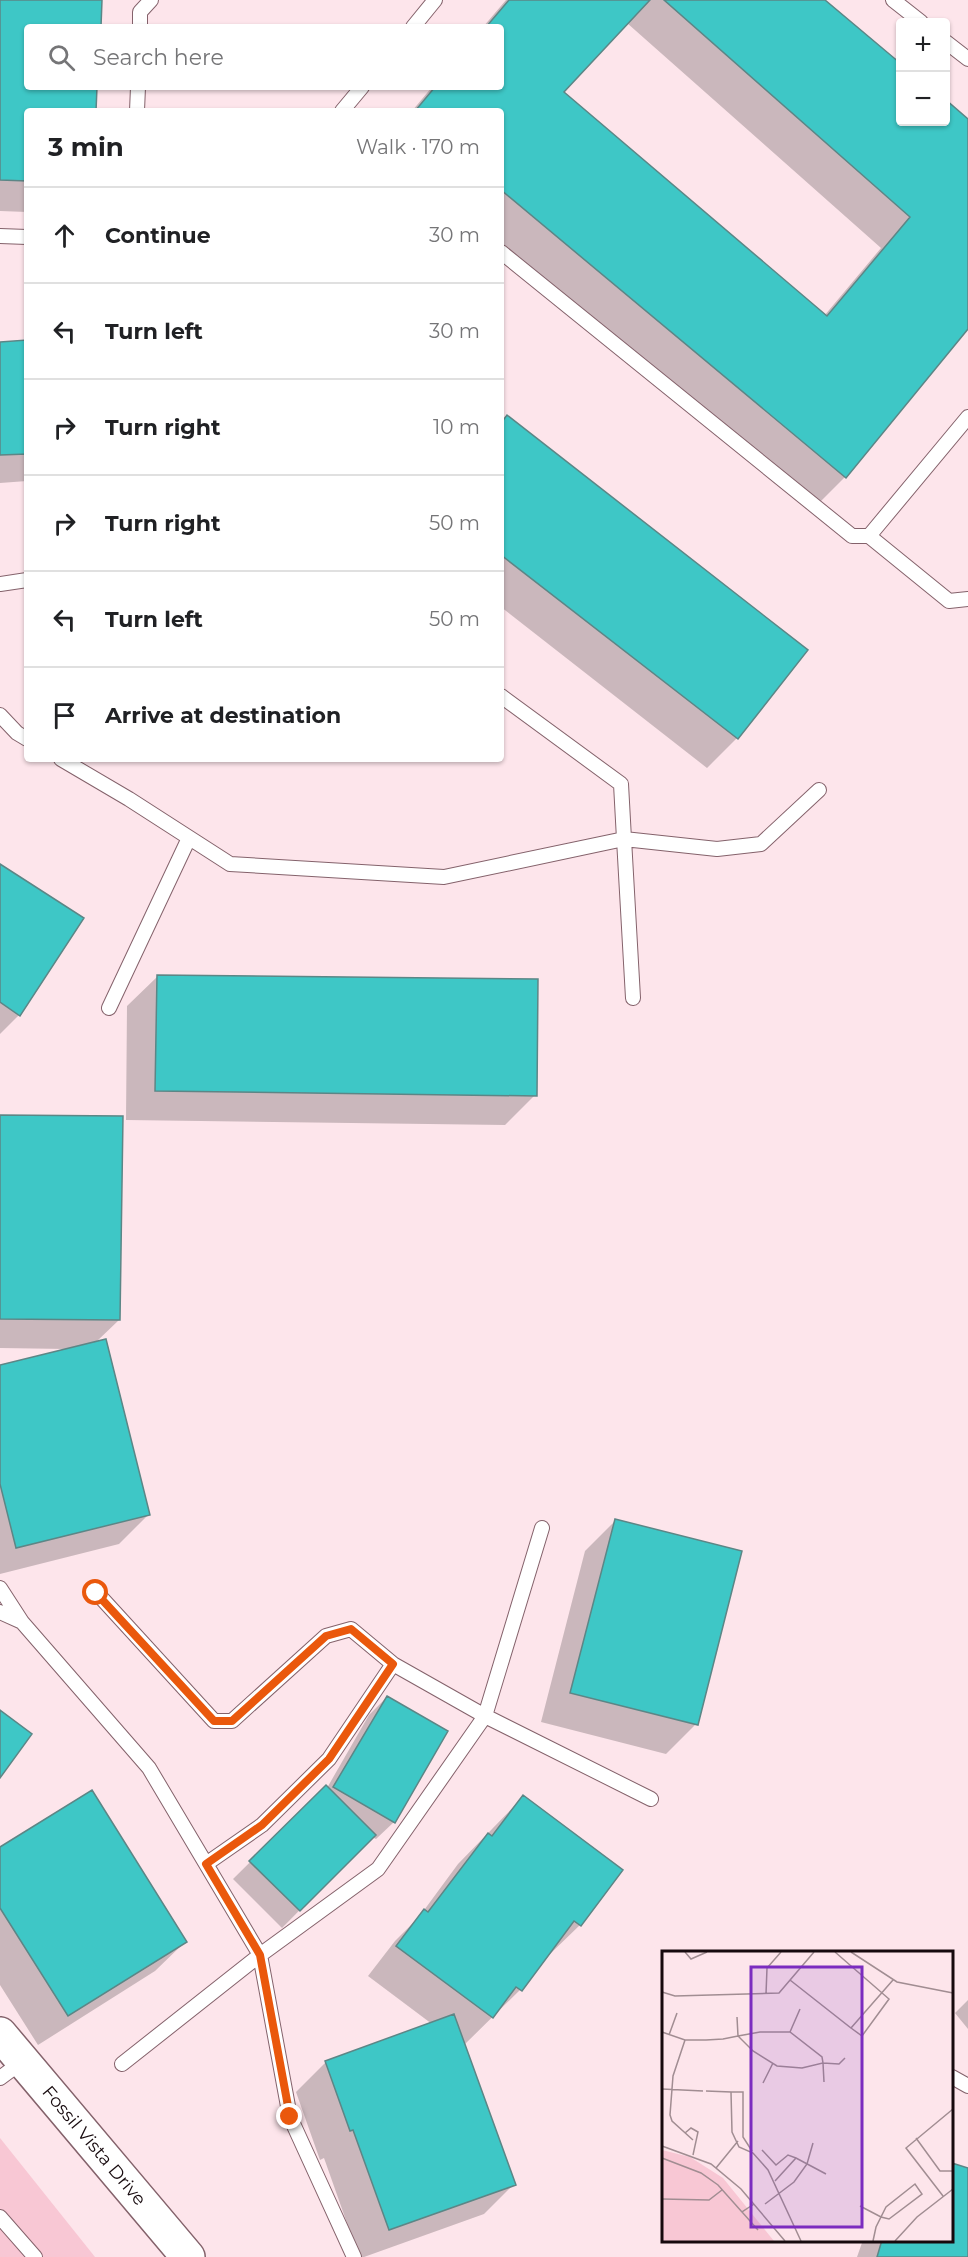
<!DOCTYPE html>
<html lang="en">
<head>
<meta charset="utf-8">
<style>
  body { margin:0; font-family:Montserrat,sans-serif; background:#f2f2f2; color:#202124 }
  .controls { position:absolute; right:18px; top:18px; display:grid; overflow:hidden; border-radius:6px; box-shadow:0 2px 4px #0004 }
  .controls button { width:54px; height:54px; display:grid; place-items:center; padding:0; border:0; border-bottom:2px solid #e0e0e0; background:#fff; color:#202124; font:30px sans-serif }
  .stop { position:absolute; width:18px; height:18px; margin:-14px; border:4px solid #ea580c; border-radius:50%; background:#fff }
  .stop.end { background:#ea580c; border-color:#fff; box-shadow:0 2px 6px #0008 }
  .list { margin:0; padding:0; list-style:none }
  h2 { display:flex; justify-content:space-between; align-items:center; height:78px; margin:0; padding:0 24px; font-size:26px }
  h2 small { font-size:20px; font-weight:400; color:#757577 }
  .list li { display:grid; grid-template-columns:39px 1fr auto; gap:18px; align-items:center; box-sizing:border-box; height:96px; padding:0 24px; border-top:2px solid #e0e0e0 }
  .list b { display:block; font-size:22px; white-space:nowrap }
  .list em { font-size:20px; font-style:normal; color:#757577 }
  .icon { flex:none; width:33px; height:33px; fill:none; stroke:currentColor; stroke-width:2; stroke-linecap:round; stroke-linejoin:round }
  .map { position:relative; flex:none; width:968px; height:2257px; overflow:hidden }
  .search { position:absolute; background:#fff; box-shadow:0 2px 4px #0004; left:24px; top:24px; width:480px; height:66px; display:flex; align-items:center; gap:15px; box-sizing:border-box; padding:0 21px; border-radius:6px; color:#757577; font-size:22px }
  .panel { position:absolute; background:#fff; box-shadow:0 2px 4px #0004; left:24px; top:108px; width:480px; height:654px; border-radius:6px }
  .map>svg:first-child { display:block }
  .green { fill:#f8c7d4 }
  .shadow { fill:#0003; fill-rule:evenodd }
  .building { fill:#3ec7c6; stroke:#5c8686; stroke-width:1.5 }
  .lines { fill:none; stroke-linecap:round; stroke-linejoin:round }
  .service-casing { stroke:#84626b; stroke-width:16 }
  .tertiary-casing { stroke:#84626b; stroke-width:36 }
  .service { stroke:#fff; stroke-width:14 }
  .tertiary { stroke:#fff; stroke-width:33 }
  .route { stroke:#ea580c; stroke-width:8 }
  .labels { text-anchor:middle; stroke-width:4.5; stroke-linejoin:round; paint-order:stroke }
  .street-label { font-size:18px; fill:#16090d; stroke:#fff }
  .inset-road { fill:none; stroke:#a18d92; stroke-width:1.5 }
  .view { fill:#7b2cbf; fill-opacity:0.15; stroke:#7b2cbf; stroke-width:3 }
  .inset-edge { fill:none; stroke:#16090d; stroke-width:3 }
</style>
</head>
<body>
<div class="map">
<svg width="968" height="2257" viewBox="0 0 968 2257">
  <rect width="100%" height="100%" fill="#fde5eb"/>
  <!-- green -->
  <path class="green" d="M0 2138 95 2257H0Z"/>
  <!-- shadow -->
  <path class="shadow" d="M0 0H101L99 27H27V87H96L95 111H27V212L0 211Z
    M506 0H823L900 65V122H946V102L968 121V326L845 477 816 506 501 244V111H412L432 87H501V27H483ZM627 23 881 248 824 316 562 93Z
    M27 342V481L0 483V343Z
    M501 423 806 650 737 738 707 768 501 607Z
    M0 866 19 1015 0 1034Z
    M157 977 535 1095 505 1125 126 1120 127 1006Z
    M0 1116 119 1320 95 1343 149 1514 119 1544 0 1574V1366L66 1349 0 1348Z
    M615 1521 696 1724 666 1754 541 1722 585 1551Z
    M387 1697 394 1822 376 1839 372 1837 282 1928 233 1879 326 1787 327 1788 369 1715Z
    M523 1797 580 1925 550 1954 548 1953 520 1990 464 2045 514 2184 484 2214 364 2257H359L324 2158 320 2160 296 2092 326 2062 432 2024 368 1976 395 1941 419 1917 458 1864Z
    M0 1849 185 1942 155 1971 38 2045 0 1985Z
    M968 2000V2029L955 2013Z
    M952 2164 968 2169V2257H857L863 2240H952Z"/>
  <!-- building -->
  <path class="building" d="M0 0H102L101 27H27V87H97L96 111H27V181L0 180Z
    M509 0H650L564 92 827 316 910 217 664 0H825L900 63V122H946V100L968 119V329L846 478 501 190V111H415L435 87H501V27H486Z
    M509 0H650L564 92 827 316 910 217 664 0H825L900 63V122H946V100L968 119V329L846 478 501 190V111H415L435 87H501V27H486Z
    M27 340V454L0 455V342Z
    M507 415 808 650 738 739 501 555V423Z
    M0 864 84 918 20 1016 0 1002Z
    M157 975 538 979 537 1096 155 1091Z
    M0 1115 123 1116 120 1320 0 1319Z
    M106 1339 150 1515 16 1548 0 1484V1365Z
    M615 1519 742 1551 698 1725 570 1693Z
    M387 1696 448 1731 395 1823 333 1787Z
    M0 1710 32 1734 0 1778Z
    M326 1785 376 1835 300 1911 249 1861Z
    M92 1790 187 1942 68 2016 0 1908V1847Z
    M523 1795 623 1870 581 1926 574 1921 522 1991 516 1987 493 2018 396 1946 424 1909 428 1912 488 1833 492 1836Z
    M454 2014 516 2185 389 2230 353 2130 350 2131 325 2061Z
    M952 2163 968 2168V2257H877L882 2240H952Z"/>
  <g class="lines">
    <!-- service casing -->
    <g class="service-casing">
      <path id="service" d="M893 0 921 22
        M140 27V12L151 0
        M413 27 435 0
        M946 42 968 59
        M137 111 138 87
        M342 111 362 87
        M0 236 27 237
        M501 252 852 536H869L968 417
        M869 536 949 601 968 599
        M0 584 27 580
        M0 715 17 733 27 739
        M61 759 129 799 230 864 444 877 624 839 621 784 501 696
        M633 998 624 839 717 849 761 844 819 790
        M109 1008 189 838
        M0 1588 22 1622
        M96 1592 214 1721H232L326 1636 351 1629 393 1664
        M0 1612 22 1622 149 1768 260 1955 290 2117 354 2257
        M206 1864 262 1825 329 1759 393 1664 485 1716 651 1799
        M122 2064 260 1955 378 1869 485 1716 542 1528
        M952 2077 968 2086
        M0 2078 23 2061
        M0 2217 35 2257"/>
    </g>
    <!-- tertiary casing -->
    <g class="tertiary-casing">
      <g id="tertiary">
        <path id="s1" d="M0 2034 188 2257"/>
      </g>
    </g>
    <!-- service -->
    <use href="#service" class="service"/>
    <!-- tertiary -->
    <use href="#tertiary" class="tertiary"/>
  </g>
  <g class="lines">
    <!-- route -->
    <path class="route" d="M96 1593 214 1721H232L326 1636 351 1629 393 1664 329 1759 262 1825 206 1864 260 1955 290 2117"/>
  </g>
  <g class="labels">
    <!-- street labels -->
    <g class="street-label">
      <text dy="6" stroke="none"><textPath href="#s1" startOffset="146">Fossil Vista Drive</textPath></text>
    </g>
  </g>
  <!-- overview -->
  <g transform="translate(662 1951)">
    <rect width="291" height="291" fill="#fde5eb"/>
    <path d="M0 199 28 206 61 227 112 290H0Z" fill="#f8c7d4"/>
    <path class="inset-road" d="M23 1 29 8 45 1M173 1 227 48 200 85 189 77M189 1 235 31 291 42M128 29 189 77 231 29M0 41 13 45 117 42 152 1M104 43 105 17 119 1M0 81 23 89H44L61 88 76 85 98 81H128L160 106 161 112 140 117 115 115 91 100 76 85 75 66M128 81 138 58M7 84 15 62M23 89 11 125 8 164 10 170 31 189M162 131 161 112 177 113 183 107M101 132 111 112M0 138 41 140M44 140 69 141 70 181 77 196 91 202 106 219 139 290M69 141H81V186L90 200M23 182 29 177 36 181 31 204M254 187 278 220H291M0 195 49 213 79 238 123 290M100 199 114 214 126 204 134 207M0 207 39 222 56 234 80 261M54 217 76 190M113 230 134 207 164 223M281 245 244 197 291 158M0 248 47 249 60 239M92 253 80 261 96 279M103 253 132 231 145 213 151 192M198 255 219 266 227 268 260 243 253 233 224 256 214 276 211 290M233 290 255 266 291 238"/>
    <path class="view" d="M89 16H200V276H89Z"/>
    <rect width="291" height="291" class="inset-edge"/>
  </g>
</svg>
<div class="controls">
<button>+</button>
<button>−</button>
</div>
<div class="stop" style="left:96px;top:1593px"></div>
<div class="stop end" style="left:290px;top:2117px"></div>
<div class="search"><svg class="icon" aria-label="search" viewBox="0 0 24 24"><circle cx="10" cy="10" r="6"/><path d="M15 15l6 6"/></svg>Search here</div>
<section class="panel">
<h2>3 min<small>Walk · 170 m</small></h2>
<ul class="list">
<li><svg class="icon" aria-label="ahead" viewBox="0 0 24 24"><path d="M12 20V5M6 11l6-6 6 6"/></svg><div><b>Continue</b></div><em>30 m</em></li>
<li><svg class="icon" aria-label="left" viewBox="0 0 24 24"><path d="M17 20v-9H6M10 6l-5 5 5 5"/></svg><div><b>Turn left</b></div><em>30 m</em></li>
<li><svg class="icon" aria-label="right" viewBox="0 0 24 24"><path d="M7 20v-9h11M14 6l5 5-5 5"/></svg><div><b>Turn right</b></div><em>10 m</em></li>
<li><svg class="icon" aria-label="right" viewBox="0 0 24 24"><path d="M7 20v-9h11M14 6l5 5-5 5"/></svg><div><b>Turn right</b></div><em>50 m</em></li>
<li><svg class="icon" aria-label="left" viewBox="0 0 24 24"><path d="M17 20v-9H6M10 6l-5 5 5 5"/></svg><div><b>Turn left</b></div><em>50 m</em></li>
<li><svg class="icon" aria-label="arrive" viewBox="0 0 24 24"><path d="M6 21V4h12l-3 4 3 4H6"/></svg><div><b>Arrive at destination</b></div></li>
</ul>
</section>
</div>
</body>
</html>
